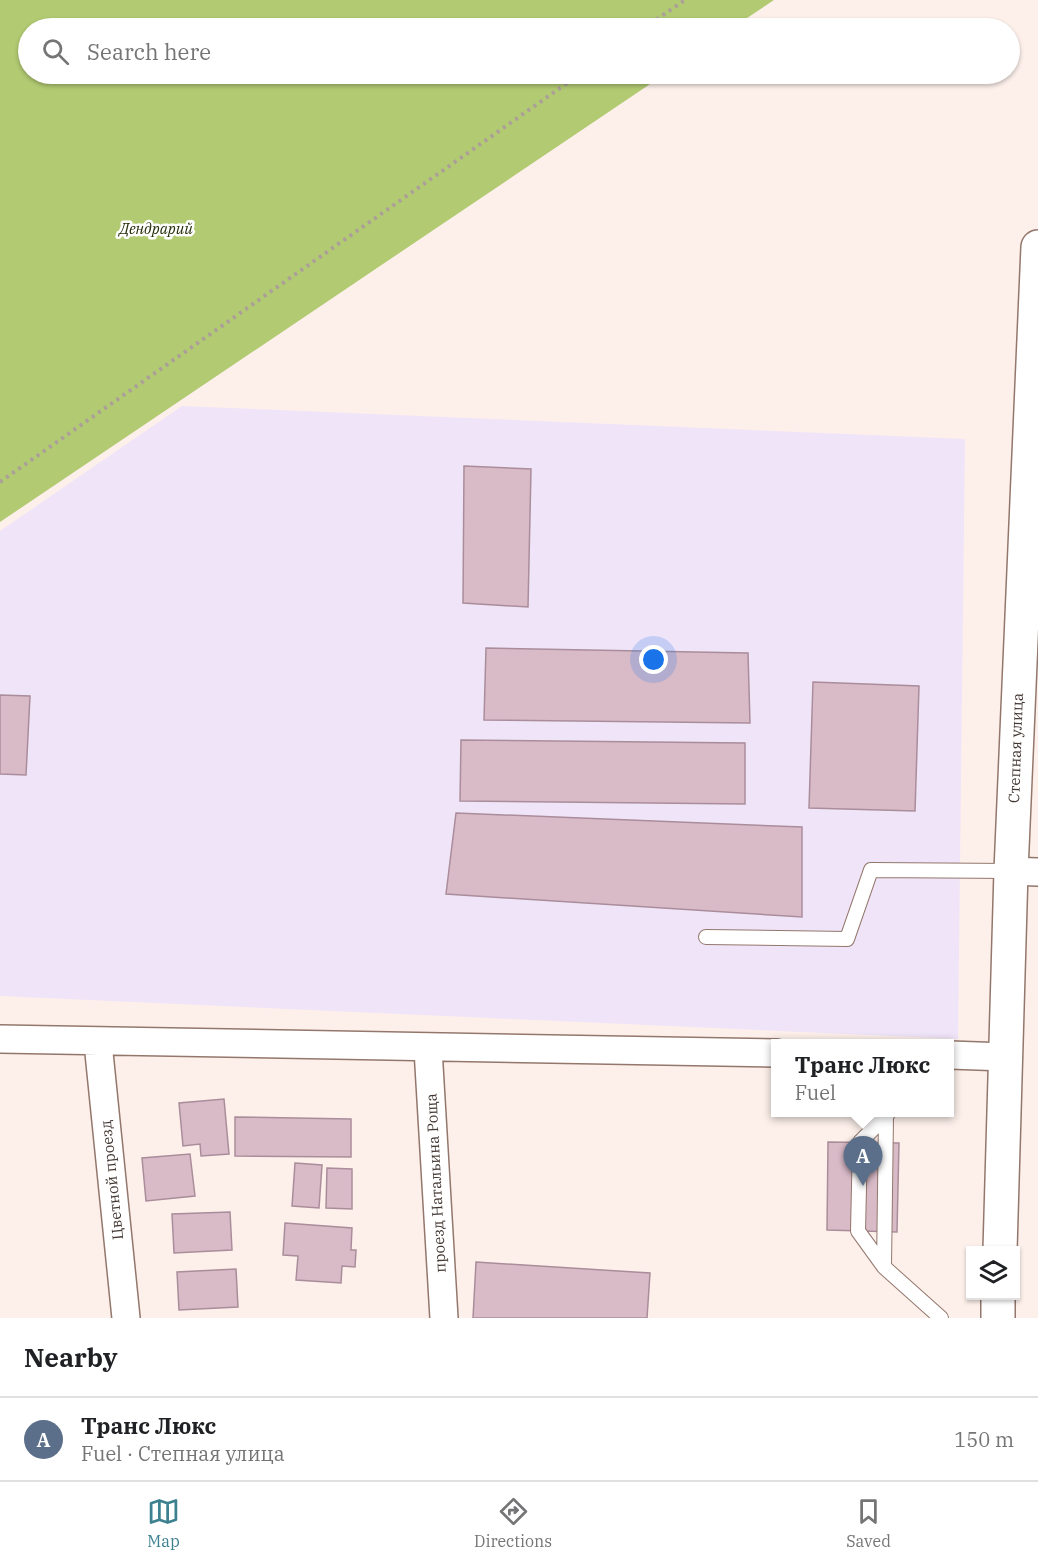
<!DOCTYPE html>
<html lang="en">
<head>
<meta charset="utf-8">
<style>
  body { margin:0; font-family:"IBM Plex Serif",serif; background:#f6f6f6; color:#202124 }
  .controls { position:absolute; right:18px; bottom:18px; display:grid; overflow:hidden; border-radius:0px; box-shadow:0 2px 4px #0004 }
  .controls button { width:54px; height:54px; display:grid; place-items:center; padding:0; border:0; border-bottom:2px solid #e0e0e0; background:#fff; color:#202124; font:30px sans-serif }
  .you { position:absolute; left:654px; top:660px; width:21px; height:21px; margin:-15px; border:4px solid #fff; border-radius:50%; background:#1a73e8; box-shadow:0 0 0 9px #1a73e833 }
  .badge { display:grid; place-items:center; width:39px; height:39px; border-radius:50%; background:#3d8090; color:#fff; font-size:20px; font-weight:700 }
  .pin { position:absolute; translate:-50% -50px; filter:drop-shadow(0 2px 3px #0008) }
  .pin::after { content:''; position:absolute; top:32px; width:21px; height:18px; background:inherit; clip-path:polygon(0 0,100% 0,50% 100%) }
  .popup { position:absolute; left:771px; top:1039px; width:183px; height:78px; box-sizing:border-box; display:grid; place-content:center; border-radius:0px; background:#fff; filter:drop-shadow(0 2px 4px #0005); font-size:20px; white-space:nowrap; color:#757577 }
  .popup b { font-size:22px; color:#202124 }
  .popup::after { content:''; position:absolute; left:50%; top:100%; margin-left:-12px; border:12px solid transparent; border-top-color:#fff }
  .list { margin:0; padding:0; list-style:none }
  h2 { display:flex; justify-content:space-between; align-items:center; height:78px; margin:0; padding:0 24px; font-size:26px }
  h2 small { font-size:20px; font-weight:400; color:#757577 }
  .list li { display:grid; grid-template-columns:39px 1fr auto; gap:18px; align-items:center; box-sizing:border-box; height:84px; padding:0 24px; border-top:2px solid #e0e0e0 }
  .list b { display:block; font-size:22px; white-space:nowrap }
  .list p { margin:0; font-size:20px; white-space:nowrap; color:#757577 }
  .list em { font-size:20px; font-style:normal; color:#757577 }
  .icon { flex:none; width:33px; height:33px; fill:none; stroke:currentColor; stroke-width:2; stroke-linecap:round; stroke-linejoin:round }
  .map { position:relative; flex:none; width:1038px; height:1318px; overflow:hidden }
  .search { position:absolute; background:#fff; box-shadow:0 2px 4px #0004; left:18px; right:18px; top:18px; height:66px; display:flex; align-items:center; gap:15px; box-sizing:border-box; padding:0 21px; border-radius:33px; color:#757577; font-size:22px }
  .sheet { height:162px; background:#fff }
  nav { display:flex; justify-content:space-around; align-items:center; box-sizing:border-box; height:84px; border-top:2px solid #e0e0e0; background:#fff; font-size:16px; color:#757577 }
  nav a { display:grid; justify-items:center; gap:3px }
  nav .on { color:#3d8090 }
  .map>svg:first-child { display:block }
  .industrial { fill:#f0e4f9 }
  .forest { fill:#b2ca72 }
  .building { fill:#d9bbc8; stroke:#aa8d9a; stroke-width:1.5 }
  .lines { fill:none; stroke-linecap:round; stroke-linejoin:round }
  .lane-casing { stroke:#93776c; stroke-width:16 }
  .street-casing { stroke:#93776c; stroke-width:30 }
  .secondary-casing { stroke:#93776c; stroke-width:36 }
  .path { stroke:#ac9f9a; stroke-width:4; stroke-dasharray:3 4.5; stroke-linecap:butt }
  .lane { stroke:#fff; stroke-width:14 }
  .street { stroke:#fff; stroke-width:27 }
  .secondary { stroke:#fff; stroke-width:33 }
  .labels { text-anchor:middle; stroke-width:5; stroke-linejoin:round; paint-order:stroke }
  .park-label { font-size:15px; font-style:italic; fill:#252e08; stroke:#fff }
  .street-label { font-size:15px; fill:#443833; stroke:#fff }
</style>
</head>
<body>
<div class="map">
<svg width="1038" height="1318" viewBox="0 0 1038 1318">
  <rect width="100%" height="100%" fill="#fdf0eb"/>
  <!-- industrial -->
  <path class="industrial" d="M182 406 965 439 958 1039 0 996V531Z"/>
  <!-- forest -->
  <path class="forest" d="M0 0H774L732 28H28V74H665L0 522Z"/>
  <!-- building -->
  <path class="building" d="M464 466 531 469 528 607 463 603Z
    M486 648 748 653 750 723 484 720Z
    M813 682 919 686 915 811 809 808Z
    M0 695 30 696 26 775 0 774Z
    M461 740 745 743V804L460 801Z
    M456 813 802 827V917L446 894Z
    M224 1099 229 1154 201 1156 200 1144 183 1146 179 1103Z
    M235 1117 351 1119V1157L235 1156Z
    M828 1142 899 1143 897 1232 827 1230Z
    M190 1154 195 1196 146 1201 142 1158Z
    M295 1163 322 1165 319 1208 292 1206Z
    M327 1168 352 1169V1209L326 1208Z
    M230 1212 232 1250 174 1253 172 1214Z
    M285 1223 352 1228 351 1250H356L355 1267 342 1266 341 1283 296 1280 298 1256 283 1255Z
    M476 1262 650 1273 647 1318H473Z
    M236 1269 238 1307 179 1310 177 1272Z"/>
  <g class="lines">
    <!-- lane casing -->
    <g class="lane-casing">
      <path id="lane" d="M706 937 847 939 871 870 1011 871
        M889 1112 886 1116 884 1267 941 1318
        M884 1267 858 1231 860 1142 886 1116"/>
    </g>
    <!-- street casing -->
    <g class="street-casing">
      <path id="street" d="M1011 871 1038 872
        M0 1039 776 1053
        M98 1043 126 1318
        M428 1049 444 1318
        M950 1055 1006 1057"/>
    </g>
    <!-- secondary casing -->
    <g class="secondary-casing">
      <path id="secondary" d="M1000 1250 1011 871 1038 247
        M998 1318V1296"/>
    </g>
    <!-- path -->
    <path class="path" d="M644 28 685 0
      M0 482 580 74"/>
    <!-- lane -->
    <use href="#lane" class="lane"/>
    <!-- street -->
    <use href="#street" class="street"/>
    <!-- secondary -->
    <use href="#secondary" class="secondary"/>
  </g>
  <g class="labels">
    <!-- park labels -->
    <g class="park-label">
      <text x="156" y="234">Дендрарий</text>
    </g>
    <!-- street labels -->
    <g class="street-label">
      <text transform="translate(1016 748) rotate(-88)" y="5">Степная улица</text>
      <text transform="translate(112 1180) rotate(-96)" y="5">Цветной проезд</text>
      <text transform="translate(436 1183) rotate(-93)" y="5">проезд Натальина Роща</text>
    </g>
  </g>
</svg>
<div class="controls">
<button><svg class="icon" aria-label="layers" viewBox="0 0 24 24"><path d="M12 4l9 5-9 5-9-5zM3 14l9 5 9-5"/></svg></button>
</div>
<div class="you"></div>
<div class="pin badge" style="left:863px;top:1186px;background:#5c6f8a">A</div>
<div class="popup"><b>Транс Люкс</b>Fuel</div>
<div class="search"><svg class="icon" aria-label="search" viewBox="0 0 24 24"><circle cx="10" cy="10" r="6"/><path d="M15 15l6 6"/></svg>Search here</div>
</div>
<section class="sheet">
<h2>Nearby<small></small></h2>
<ul class="list">
<li><span class="badge" style="background:#5c6f8a">A</span><div><b>Транс Люкс</b><p>Fuel · Степная улица</p></div><em>150 m</em></li>
</ul>
</section>
<nav>
<a class="on"><svg class="icon" aria-label="map" viewBox="0 0 24 24"><path d="M3 6l6-2 6 2 6-2v14l-6 2-6-2-6 2zM9 4v14M15 6v14"/></svg>Map</a>
<a><svg class="icon" aria-label="directions" viewBox="0 0 24 24"><path d="M12 3l9 9-9 9-9-9zM9 14v-3h6M13 9l2 2-2 2"/></svg>Directions</a>
<a><svg class="icon" aria-label="saved" viewBox="0 0 24 24"><path d="M7 4h10v16l-5-4-5 4z"/></svg>Saved</a>
</nav>
</body>
</html>
